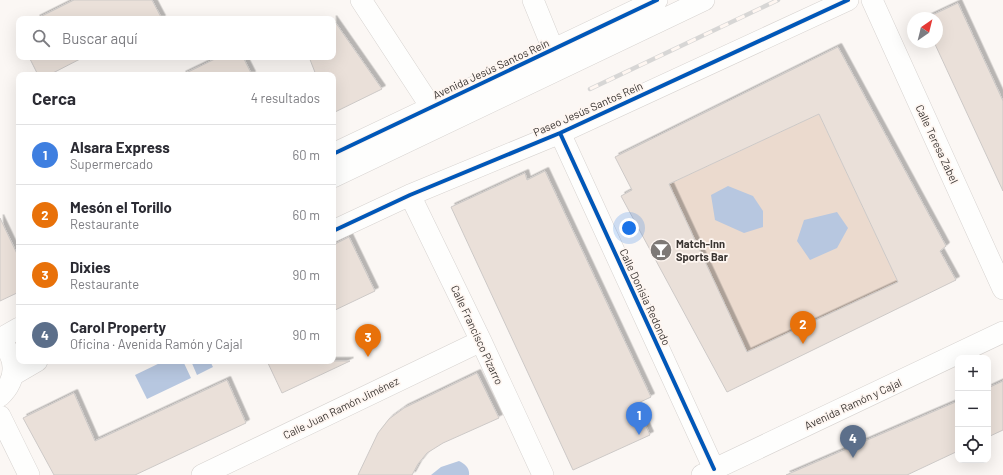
<!DOCTYPE html>
<html lang="es">
<head>
<meta charset="utf-8">
<style>
  body { margin:0; font-family:Barlow,sans-serif; background:#f7f7f7; color:#2b2b33 }
  .controls { position:absolute; right:12px; bottom:12px; display:grid; overflow:hidden; border-radius:8px; box-shadow:0 4px 16px #0002 }
  .controls button { width:36px; height:36px; display:grid; place-items:center; padding:0; border:0; border-bottom:1px solid #e1e1e2; background:#fff; color:#2b2b33; font:20px sans-serif }
  .compass { position:absolute; left:907px; top:12px; width:36px; height:36px; border-radius:50%; background:#fff; box-shadow:0 4px 16px #0002; rotate:35deg }
  .you { position:absolute; left:629px; top:228px; width:14px; height:14px; margin:-10px; border:3px solid #fff; border-radius:50%; background:#1a73e8; box-shadow:0 0 0 6px #1a73e833 }
  .badge { display:grid; place-items:center; width:26px; height:26px; border-radius:50%; background:#7e7976; color:#fff; font-size:13px; font-weight:700 }
  .pin { position:absolute; translate:-50% -33px; filter:drop-shadow(0 1px 2px #0008) }
  .pin::after { content:''; position:absolute; top:21px; width:14px; height:12px; background:inherit; clip-path:polygon(0 0,100% 0,50% 100%) }
  .list { margin:0; padding:0; list-style:none }
  h2 { display:flex; justify-content:space-between; align-items:center; height:52px; margin:0; padding:0 16px; font-size:17px }
  h2 small { font-size:13px; font-weight:400; color:#7c7c81 }
  .list li { display:grid; grid-template-columns:26px 1fr auto; gap:12px; align-items:center; box-sizing:border-box; height:60px; padding:0 16px; border-top:1px solid #e1e1e2 }
  .list b { display:block; font-size:15px; white-space:nowrap }
  .list p { margin:0; font-size:13px; white-space:nowrap; color:#7c7c81 }
  .list em { font-size:13px; font-style:normal; color:#7c7c81 }
  .icon { flex:none; width:22px; height:22px; fill:none; stroke:currentColor; stroke-width:2; stroke-linecap:round; stroke-linejoin:round }
  .map { position:relative; flex:none; width:1003px; height:475px; overflow:hidden }
  .search { position:absolute; background:#fff; box-shadow:0 4px 16px #0002; left:16px; top:16px; width:320px; height:44px; display:flex; align-items:center; gap:10px; box-sizing:border-box; padding:0 14px; border-radius:8px; color:#7c7c81; font-size:15px }
  .panel { position:absolute; background:#fff; box-shadow:0 4px 16px #0002; left:16px; top:72px; width:320px; height:292px; border-radius:8px }
  .map>svg:first-child { display:block }
  .green { fill:#ebdace }
  .water { fill:#b7c7e0 }
  .building { fill:#eae0d9; stroke:#cdc9c7; fill-rule:evenodd; filter:url(#shadow) }
  .lines { fill:none; stroke-linecap:round; stroke-linejoin:round }
  .minor-casing { stroke:#d7d3d0; stroke-width:22 }
  .minor { stroke:#fefefd; stroke-width:21 }
  .rail-casing { stroke:#d7d6d5; stroke-width:4.5 }
  .rail { stroke:#fef6f1; stroke-width:3; stroke-dasharray:9; stroke-linecap:butt }
  .cycleway-casing { stroke:#fef6f1; stroke-width:6 }
  .cycleway { stroke:#0057b8; stroke-width:4 }
  .labels { text-anchor:middle; stroke-width:3.5; stroke-linejoin:round; paint-order:stroke }
  .street-label { font-size:11px; fill:#3a3532; stroke:#fef6f1 }
  .poi-label { font-size:11px; font-weight:bold; fill:#3a3532; stroke:#fef6f1; text-anchor:start }
</style>
</head>
<body>
<div class="map">
<svg width="1003" height="475" viewBox="0 0 1003 475">
  <defs>
    <filter id="shadow"><feDropShadow dx="3.5" dy="-3.5" stdDeviation="0" flood-color="#0004"/></filter>
  </defs>
  <rect width="100%" height="100%" fill="#fbf7f4"/>
  <!-- green -->
  <path class="green" d="M819 114 898 282 747 352 669 184Z"/>
  <!-- water -->
  <path class="water" d="M728 186 753 196 763 211V227L744 233 715 220 711 195Z
    M837 212 848 228 837 248 810 260 797 241 804 220Z
    M164 361H183L191 378 147 399 135 375Z
    M191 361H210L213 367 197 375Z
    M459 461C465 464 470 468 469 475H431L441 467Z"/>
  <!-- building -->
  <path class="building" d="M74 0H152L162 19H36Z
    M958 3 1003 101V191L934 42H937V18H926Z
    M333 19 382 89 333 113V75H316L309 57H333Z
    M838 47 946 246 940 251 956 280 727 392 621 196 632 190 615 157ZM819 114 898 282 747 352 669 184Z
    M29 57H84L49 75H38Z
    M219 57H243L252 75H182Z
    M545 171 651 397 636 404 650 435 573 470 451 207 525 173 527 180Z
    M0 218 19 258V292L0 301Z
    M349 237 375 291 333 311V245Z
    M267 361H350L282 393Z
    M477 373 499 418 443 443 427 453 418 464 412 475H358L378 433 389 419 404 408Z
    M227 380 246 423 135 475H54L23 418 74 393 95 441Z
    M1003 381V430L988 437V388Z
    M958 401V451L907 475H786Z"/>
  <g class="lines">
    <!-- minor casing -->
    <g class="minor-casing">
      <path id="minor" d="M361 0 431 107
        M533 0 553 49
        M872 0 1003 289
        M560 133 714 469
        M333 154 657 0
        M333 177 704 0
        M410 195 481 341 543 475
        M333 231 410 195 560 133 848 0
        M0 339 19 328
        M0 342C18 357 17 380 0 396
        M13 375 37 361
        M0 416 29 475
        M202 475 481 341
        M702 475 1003 332"/>
    </g>
    <!-- minor -->
    <use href="#minor" class="minor"/>
    <!-- rail casing -->
    <g class="rail-casing">
      <path id="rail" d="M590 89 778 0"/>
    </g>
    <!-- rail -->
    <use href="#rail" class="rail"/>
    <!-- cycleway casing -->
    <g class="cycleway-casing">
      <path id="cycleway" d="M560 133 714 469
        M333 154 657 0
        M333 231 410 195 560 133 848 0"/>
    </g>
    <!-- cycleway -->
    <use href="#cycleway" class="cycleway"/>
  </g>
  <!-- icons -->
  <defs>
    <g id="bar-disc" transform="scale(1.15)"><circle r="9.5" fill="#7e7976" stroke="#fef6f1"/><path d="M-6-5H6L.8 .8V4.5H3.5V6h-7V4.5H-.8V.8Z" fill="#fff"/></g>
  </defs>
  <g fill-rule="evenodd">
    <use href="#bar-disc" x="661" y="250"/>
  </g>
  <g class="labels">
    <!-- street labels -->
    <g class="street-label">
      <text transform="translate(491 69) rotate(-25)" y="4">Avenida Jesús Santos Reín</text>
      <text transform="translate(588 109) rotate(-24)" y="4">Paseo Jesús Santos Reín</text>
      <text transform="translate(937 144) rotate(65)" y="4">Calle Teresa Zabel</text>
      <text transform="translate(645 297) rotate(65)" y="4">Calle Donisia Redondo</text>
      <text transform="translate(477 335) rotate(65)" y="4">Calle Francisco Pizarro</text>
      <text transform="translate(853 404) rotate(-25)" y="4">Avenida Ramón y Cajal</text>
      <text transform="translate(341 408) rotate(-26)" y="4">Calle Juan Ramón Jiménez</text>
    </g>
    <!-- poi labels -->
    <g class="poi-label">
      <text x="676" y="248">Match-Inn<tspan x="676" dy="13">Sports Bar</tspan></text>
    </g>
  </g>
</svg>
<div class="controls">
<button>+</button>
<button>−</button>
<button><svg class="icon" aria-label="locate" viewBox="0 0 24 24"><circle cx="12" cy="12" r="6"/><path d="M12 2v4M12 18v4M2 12h4M18 12h4"/></svg></button>
</div>
<svg class="compass" viewBox="-18 -18 36 36"><path d="M0-13l5 13h-10z" fill="#e53935"/><path d="M0 13l5-13h-10z" fill="#7c7c81"/></svg>
<div class="you"></div>
<div class="pin badge" style="left:639px;top:435px;background:#3f7fe0">1</div>
<div class="pin badge" style="left:803px;top:344px;background:#e8710a">2</div>
<div class="pin badge" style="left:368px;top:357px;background:#e8710a">3</div>
<div class="pin badge" style="left:853px;top:458px;background:#5c6f8a">4</div>
<div class="search"><svg class="icon" aria-label="search" viewBox="0 0 24 24"><circle cx="10" cy="10" r="6"/><path d="M15 15l6 6"/></svg>Buscar aquí</div>
<section class="panel">
<h2>Cerca<small>4 resultados</small></h2>
<ul class="list">
<li><span class="badge" style="background:#3f7fe0">1</span><div><b>Alsara Express</b><p>Supermercado</p></div><em>60 m</em></li>
<li><span class="badge" style="background:#e8710a">2</span><div><b>Mesón el Torillo</b><p>Restaurante</p></div><em>60 m</em></li>
<li><span class="badge" style="background:#e8710a">3</span><div><b>Dixies</b><p>Restaurante</p></div><em>90 m</em></li>
<li><span class="badge" style="background:#5c6f8a">4</span><div><b>Carol Property</b><p>Oficina · Avenida Ramón y Cajal</p></div><em>90 m</em></li>
</ul>
</section>
</div>
</body>
</html>
